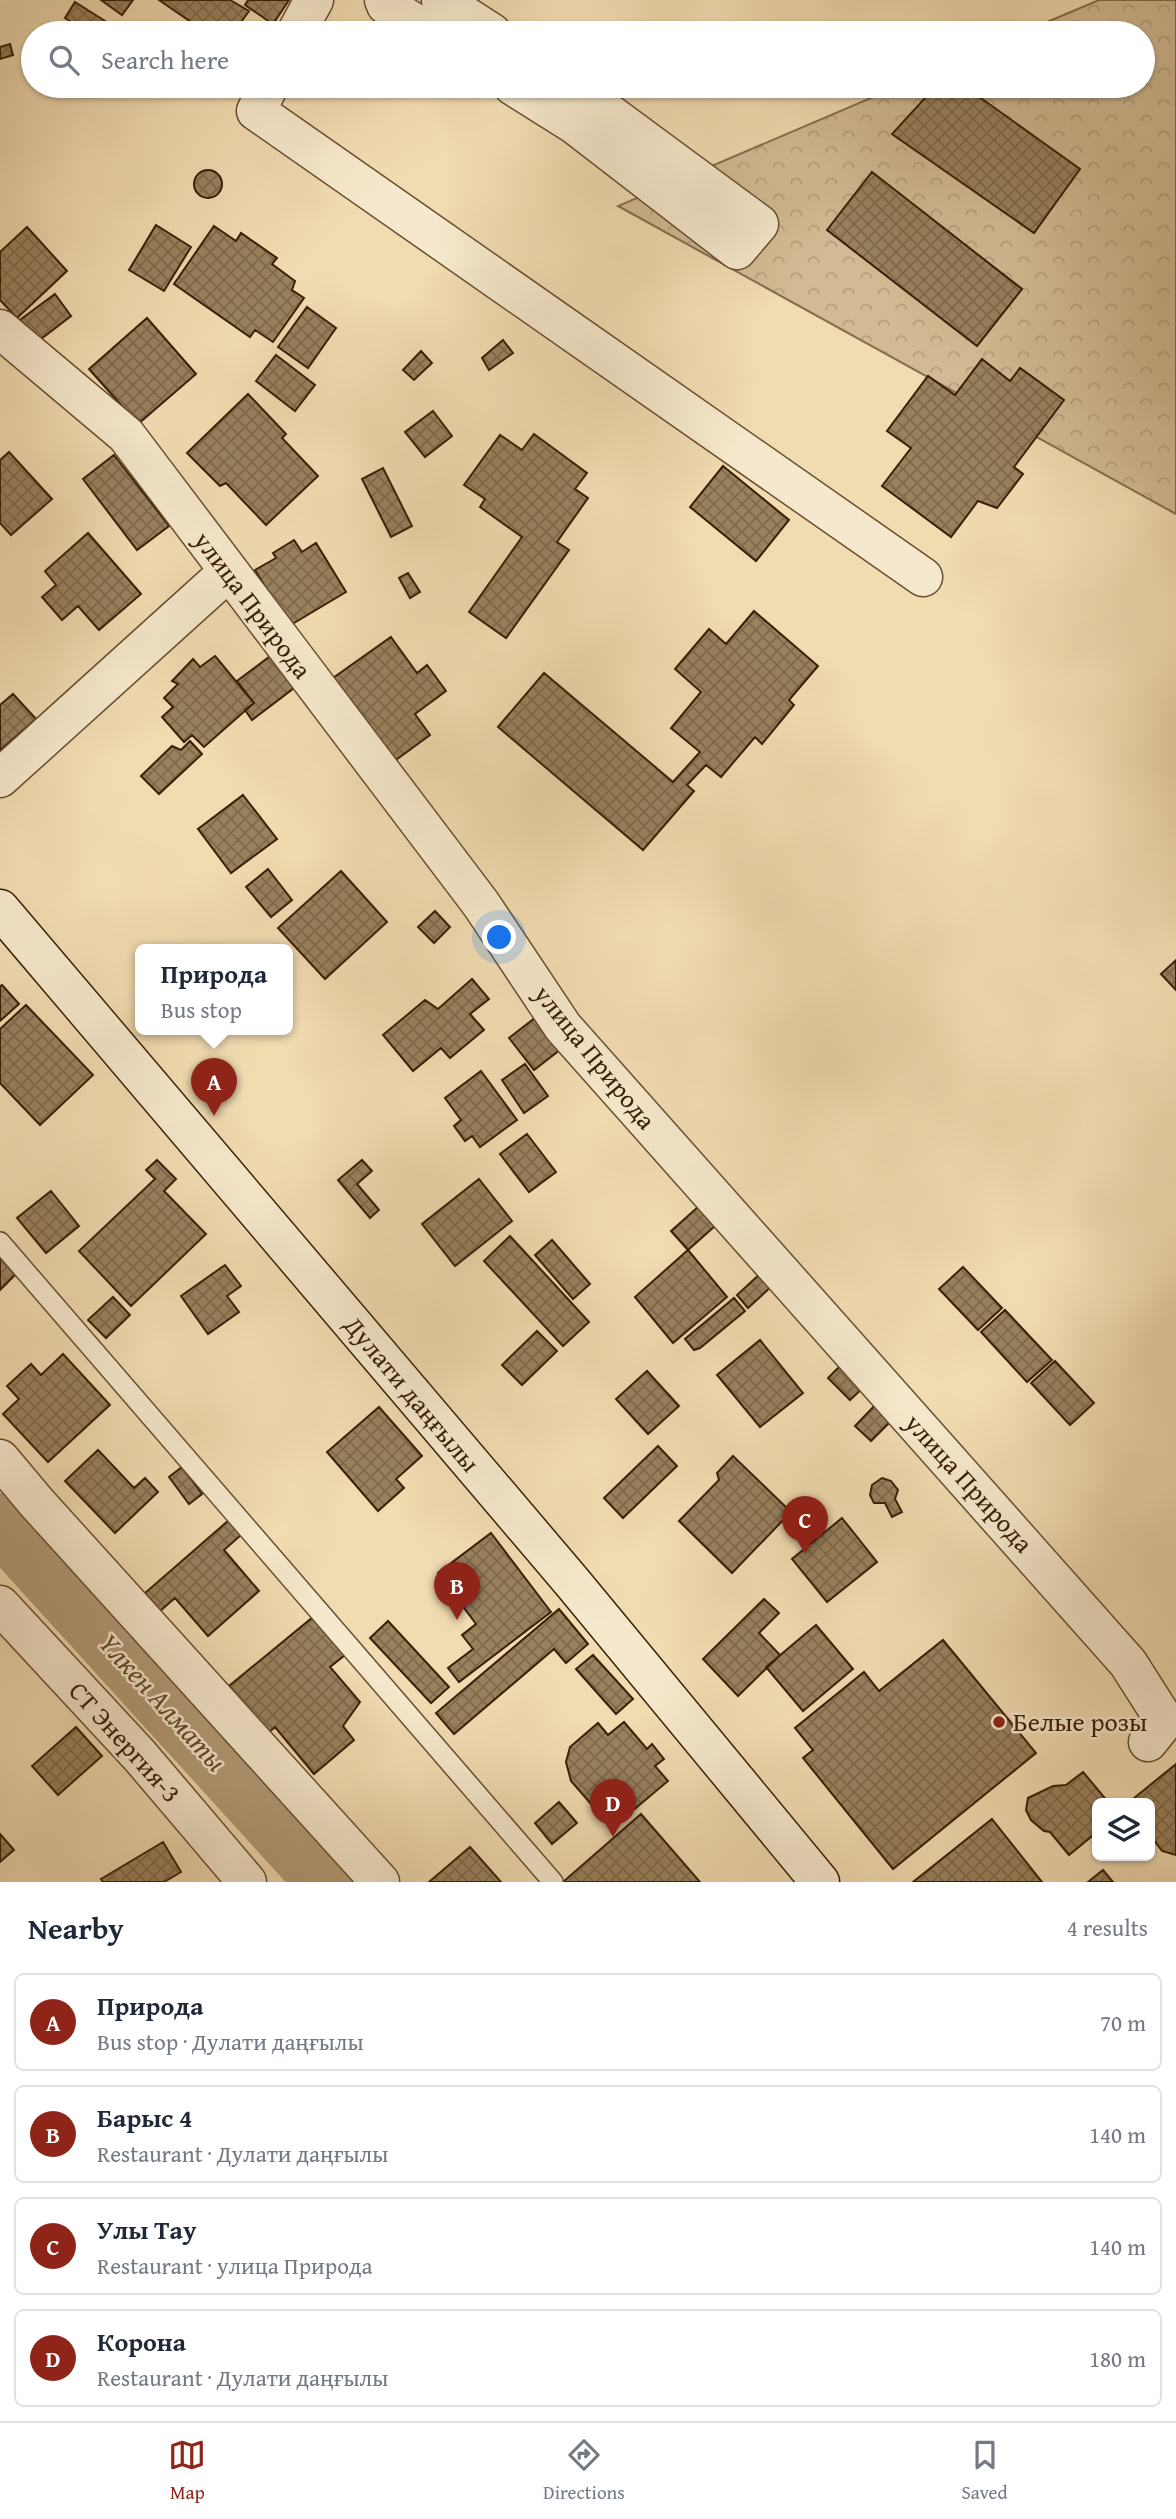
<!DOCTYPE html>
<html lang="en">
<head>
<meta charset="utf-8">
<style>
  body { margin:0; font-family:"Gentium Book Plus",serif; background:#f6f6f7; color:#1f2937 }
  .controls { position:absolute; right:21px; bottom:21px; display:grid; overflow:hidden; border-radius:10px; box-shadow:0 2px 5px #0004 }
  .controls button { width:63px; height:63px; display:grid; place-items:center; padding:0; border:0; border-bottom:2px solid #e0e1e3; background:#fff; color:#1f2937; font:35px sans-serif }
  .you { position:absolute; left:500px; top:938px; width:24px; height:24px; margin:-18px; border:5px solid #fff; border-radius:50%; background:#1a73e8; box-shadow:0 0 0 10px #1a73e833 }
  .badge { display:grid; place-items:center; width:46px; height:46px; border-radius:50%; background:#8f2418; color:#fff; font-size:23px; font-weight:700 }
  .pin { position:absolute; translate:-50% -58px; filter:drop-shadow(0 2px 4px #0008) }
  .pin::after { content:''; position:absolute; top:37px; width:24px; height:21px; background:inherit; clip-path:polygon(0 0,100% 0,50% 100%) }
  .popup { position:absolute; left:135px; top:944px; width:158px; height:91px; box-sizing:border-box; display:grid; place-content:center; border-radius:10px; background:#fff; filter:drop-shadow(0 2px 5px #0005); font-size:23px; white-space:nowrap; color:#747a83 }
  .popup b { font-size:26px; color:#1f2937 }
  .popup::after { content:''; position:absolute; left:50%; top:100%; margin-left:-14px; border:14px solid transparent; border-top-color:#fff }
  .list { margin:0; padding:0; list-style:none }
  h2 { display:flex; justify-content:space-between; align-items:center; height:91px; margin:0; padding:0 28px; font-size:30px }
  h2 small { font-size:23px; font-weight:400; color:#747a83 }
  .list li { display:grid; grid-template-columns:46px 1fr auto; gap:21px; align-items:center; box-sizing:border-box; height:98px; margin:0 14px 14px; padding:0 14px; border:2px solid #e0e1e3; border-radius:10px }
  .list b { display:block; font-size:26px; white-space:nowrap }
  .list p { margin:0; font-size:23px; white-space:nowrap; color:#747a83 }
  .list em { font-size:23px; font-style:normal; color:#747a83 }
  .icon { flex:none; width:38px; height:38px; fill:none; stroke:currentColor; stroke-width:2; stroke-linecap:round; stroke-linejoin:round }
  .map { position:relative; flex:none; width:1176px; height:1882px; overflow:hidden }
  .search { position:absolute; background:#fff; box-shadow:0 2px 5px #0004; left:21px; right:21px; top:21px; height:77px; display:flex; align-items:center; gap:18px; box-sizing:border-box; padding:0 24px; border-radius:38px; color:#747a83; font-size:26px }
  .sheet { height:539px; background:#fff }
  nav { display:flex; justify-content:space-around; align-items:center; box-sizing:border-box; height:98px; border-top:2px solid #e0e1e3; background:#fff; font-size:19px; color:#747a83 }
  nav a { display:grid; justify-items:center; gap:4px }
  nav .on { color:#8f2418 }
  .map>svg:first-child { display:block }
  .forest { fill:url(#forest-crowns); stroke:#866d4c; stroke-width:2 }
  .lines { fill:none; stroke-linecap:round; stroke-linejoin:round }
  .river { stroke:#b29b76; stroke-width:60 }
  .building { fill:url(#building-cross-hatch); stroke:#391f04; stroke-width:2 }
  .lane-casing { stroke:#674e2f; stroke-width:22 }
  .street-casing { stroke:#674e2f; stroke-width:41 }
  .secondary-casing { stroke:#391f04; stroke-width:41 }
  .lane { stroke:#f6e8cc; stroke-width:19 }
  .street { stroke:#f6e8cc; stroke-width:38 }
  .secondary { stroke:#f6e8cc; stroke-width:38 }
  .poi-dot { fill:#8f2418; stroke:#f6e8cc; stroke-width:2.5 }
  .labels { text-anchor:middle; stroke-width:5; stroke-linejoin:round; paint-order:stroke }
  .street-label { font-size:26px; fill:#391f04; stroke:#f6e8cc }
  .poi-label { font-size:26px; fill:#391f04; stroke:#f6e8cc; text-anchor:start }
  .water-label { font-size:28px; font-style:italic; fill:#634a2c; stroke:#f6e8cc }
</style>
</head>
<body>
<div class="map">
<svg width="1176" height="1882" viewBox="0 0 1176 1882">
  <defs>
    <pattern id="forest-crowns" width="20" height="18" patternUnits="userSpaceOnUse" patternTransform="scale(1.75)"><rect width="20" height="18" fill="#d2bb94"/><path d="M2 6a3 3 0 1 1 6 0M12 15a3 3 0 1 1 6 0" fill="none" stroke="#b5a07e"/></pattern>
    <pattern id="building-cross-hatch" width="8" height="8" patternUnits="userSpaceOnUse" patternTransform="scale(1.75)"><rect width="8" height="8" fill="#99815e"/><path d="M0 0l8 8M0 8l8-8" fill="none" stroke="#7e694b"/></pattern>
  </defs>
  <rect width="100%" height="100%" fill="#f1dbb1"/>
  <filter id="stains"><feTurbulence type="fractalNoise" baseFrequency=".00286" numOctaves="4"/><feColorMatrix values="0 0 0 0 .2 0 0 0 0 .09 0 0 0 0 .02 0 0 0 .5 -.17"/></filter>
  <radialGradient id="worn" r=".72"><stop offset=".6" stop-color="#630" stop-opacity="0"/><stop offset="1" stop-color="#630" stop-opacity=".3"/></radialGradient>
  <!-- forest -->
  <path class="forest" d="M1099 0H1176V514L618 206 899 86H1143V33H1021Z"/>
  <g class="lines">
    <!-- river -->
    <path class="river" d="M0 1523 326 1882"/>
  </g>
  <!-- building -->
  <path class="building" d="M101 0H133L122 15Z
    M159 0H230L249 11 233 33H207Z
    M248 0H289L273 24 245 5Z
    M75 2 124 33H88L65 18Z
    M10 44 13 55 0 59V47Z
    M936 86H964L1080 169 1034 233 892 134Z
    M194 184a14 14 0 1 1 28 0a14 14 0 1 1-28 0Z
    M872 172 1022 289 977 346 827 230Z
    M156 225 191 247 164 291 129 270Z
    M214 226 236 241 241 233 277 258 272 264 295 281 292 290 304 298 273 342 255 330 250 337 174 284Z
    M27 227 67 271 17 318 0 300V252Z
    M55 294 71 316 37 342 20 320Z
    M307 307 336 328 308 368 278 347Z
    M147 318 196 374 138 424 89 369Z
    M503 340 513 353 489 370 482 358Z
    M421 351 432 363 414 380 403 370Z
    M276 355 315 385 295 411 256 381Z
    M982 359 1010 381 1020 368 1064 400 1014 467 1023 474 997 508 978 501 951 537 882 486 911 448 887 431 928 376 955 395Z
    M248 394 286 434 282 438 318 476 266 525 226 483 220 486 187 453Z
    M433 411 452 436 425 457 405 432Z
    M534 434 587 473 575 489 588 498 557 542 569 550 506 638 469 612 522 537 480 507 485 499 464 485 500 435 522 450Z
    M9 452 52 499 11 535 0 523V460Z
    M114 455 169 526 137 550 83 479Z
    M723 466 789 520 756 561 690 507Z
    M383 468 412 526 391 537 362 479Z
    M88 533 141 594 99 630 78 606 62 620 42 597 56 585 45 571Z
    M294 540 302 552 316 543 346 592 289 626 255 570 276 558 273 553Z
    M408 573 420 592 410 598 399 578Z
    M754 611 818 666 789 700 794 705 762 744 755 737 721 777 706 765 687 785 694 791 643 850 498 727 544 673 673 782 700 752 671 728 701 692 675 669 709 629 726 644Z
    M391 637 417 673 427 665 446 691 415 714 430 735 393 762 333 678Z
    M273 654 298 685 252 720 245 710 254 703 237 681Z
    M215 656 254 703 204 747 192 735 184 742 162 717 173 707 164 698 178 684 172 681 193 659 200 667Z
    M13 694 36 719 0 750V705Z
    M190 741 202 754 159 794 141 776 172 746 181 750Z
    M243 795 277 839 231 873 198 829Z
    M268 869 292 900 271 917 246 887Z
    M341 871 387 922 325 979 278 928Z
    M435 911 450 927 434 943 418 927Z
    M1176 960V990L1161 974Z
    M472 979 489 999 470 1014 484 1030 450 1058 441 1048 413 1071 383 1035 425 1000 438 1009Z
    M2 985 19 1004 0 1021V986Z
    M26 1005 93 1075 40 1125 0 1083V1029Z
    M536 1017 561 1049 534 1070 509 1038Z
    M525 1064 548 1096 524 1113 502 1080Z
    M481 1071 517 1120 480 1147 472 1136 465 1141 454 1126 461 1120 445 1098Z
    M527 1134 556 1172 529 1192 500 1154Z
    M157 1160 176 1179 164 1191 206 1234 131 1306 79 1251 155 1179 146 1170Z
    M362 1160 372 1171 357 1184 379 1210 370 1218 338 1180Z
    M479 1179 512 1221 455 1266 422 1224Z
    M51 1191 79 1226 46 1253 17 1218Z
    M707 1199 724 1218 688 1250 671 1231Z
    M510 1236 589 1322 563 1346 484 1261Z
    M552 1240 590 1284 573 1299 535 1255Z
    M688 1250 727 1297 673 1343 635 1297Z
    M0 1257 17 1273 0 1290Z
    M225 1265 241 1286 227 1296 239 1312 208 1334 181 1296Z
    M963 1267 1002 1308 978 1330 939 1289Z
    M761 1273 773 1285 748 1308 737 1295Z
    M113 1297 130 1315 106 1338 88 1320Z
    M734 1298 745 1311 700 1348 694 1350 685 1339Z
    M1005 1310 1052 1360 1027 1382 981 1332Z
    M537 1331 557 1351 522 1385 502 1365Z
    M760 1340 803 1393 760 1427 717 1375Z
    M63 1354 110 1405 48 1462 3 1414 19 1399 7 1386 31 1364 41 1375Z
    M845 1361 867 1384 850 1400 828 1378Z
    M1055 1361 1094 1403 1070 1425 1031 1383Z
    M647 1371 679 1406 648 1434 616 1399Z
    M879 1401 895 1417 871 1441 855 1426Z
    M379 1407 422 1456 396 1479 404 1488 378 1511 327 1452Z
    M658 1446 677 1466 623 1518 604 1498Z
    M98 1450 134 1488 145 1478 158 1492 115 1533 65 1481Z
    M733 1456 791 1512 732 1573 679 1521 719 1480 717 1473Z
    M182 1467 202 1494 189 1504 169 1477Z
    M882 1478 891 1481 898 1490 895 1499 902 1512 892 1517 885 1503H874L870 1495 872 1485Z
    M842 1518 877 1562 827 1602 792 1559Z
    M229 1520 241 1535 224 1550 259 1591 208 1636 175 1598 160 1611 145 1593Z
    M491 1533 551 1612 459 1682 448 1668 473 1649 462 1635 476 1624 438 1573Z
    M764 1599 779 1613 759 1633 780 1655 738 1696 703 1659Z
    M559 1609 588 1644 566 1663 554 1649 454 1734 436 1713Z
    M313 1617 345 1655 330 1667 360 1702 343 1726 354 1740 314 1774 275 1727 268 1733 229 1686Z
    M388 1621 449 1687 431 1703 370 1638Z
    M816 1625 853 1669 803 1711 766 1667Z
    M943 1640 1036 1753 893 1869 803 1758 813 1750 795 1728 864 1672 879 1691Z
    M593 1655 633 1699 616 1714 576 1669Z
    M624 1722 647 1749 652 1744 664 1759 655 1766 668 1781 612 1828 571 1781 566 1762 570 1747 598 1723 608 1735Z
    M76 1727 102 1756 58 1795 32 1766Z
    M1176 1764V1855L1162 1851 1150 1835V1803H1128Z
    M1083 1772 1109 1803H1097V1832L1069 1855 1050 1832 1044 1831 1031 1820 1026 1810 1028 1798 1053 1786 1066 1785Z
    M559 1802 577 1823 552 1844 535 1823Z
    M641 1814 700 1882H563Z
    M992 1819 1042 1882H913Z
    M0 1834 14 1850 0 1862Z
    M163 1842 181 1872 164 1882H103L101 1879Z
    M470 1847 501 1882H429Z
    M1103 1870 1113 1882H1088Z"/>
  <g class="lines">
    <!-- lane casing -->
    <g class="lane-casing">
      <path id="lane" d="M0 1242 553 1882"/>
    </g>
    <!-- street casing -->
    <g class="street-casing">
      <path id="street" d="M384 0 386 5 431 33
        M441 0 492 33
        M296 33 314 0
        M269 86 256 111 923 577
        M513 86 575 125 737 250 759 224 572 86
        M0 329 126 435 481 904 563 1027 1128 1663 1165 1721 1148 1742
        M0 778 228 572
        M0 1459 37 1503 380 1882
        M0 1605 140 1756 247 1882"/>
    </g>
    <!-- secondary casing -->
    <g class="secondary-casing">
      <path id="secondary" d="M0 909 572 1582 820 1882"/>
    </g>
    <!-- lane -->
    <use href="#lane" class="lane"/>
    <!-- street -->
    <use href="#street" class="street"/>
    <!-- secondary -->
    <use href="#secondary" class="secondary"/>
  </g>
  <!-- markers -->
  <circle class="poi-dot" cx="999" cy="1722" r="7"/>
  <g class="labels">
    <!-- street labels -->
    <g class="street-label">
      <text transform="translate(253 605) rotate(53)" y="9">улица Природа</text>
      <text transform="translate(595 1057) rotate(51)" y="9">улица Природа</text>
      <text transform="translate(412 1394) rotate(50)" y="9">Дулати даңғылы</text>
      <text transform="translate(969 1483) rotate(48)" y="9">улица Природа</text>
      <text transform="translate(125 1742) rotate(48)" y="9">СТ Энергия-3</text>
    </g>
    <!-- poi labels -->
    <g class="poi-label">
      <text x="1013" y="1731">Белые розы</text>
    </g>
    <!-- water labels -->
    <g class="water-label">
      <text transform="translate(163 1702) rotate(48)" y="10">Үлкен Алматы</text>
    </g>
  </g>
  <rect width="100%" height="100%" filter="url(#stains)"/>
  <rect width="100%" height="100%" fill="url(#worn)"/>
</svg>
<div class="controls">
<button><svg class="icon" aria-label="layers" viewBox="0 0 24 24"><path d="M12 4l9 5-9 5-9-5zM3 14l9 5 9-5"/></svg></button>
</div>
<div class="you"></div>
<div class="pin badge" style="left:214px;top:1116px">A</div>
<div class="popup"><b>Природа</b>Bus stop</div>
<div class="pin badge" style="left:457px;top:1620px">B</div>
<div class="pin badge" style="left:805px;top:1554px">C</div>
<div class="pin badge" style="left:613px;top:1837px">D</div>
<div class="search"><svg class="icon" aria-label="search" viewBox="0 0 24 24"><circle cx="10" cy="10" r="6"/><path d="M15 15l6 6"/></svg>Search here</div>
</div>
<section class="sheet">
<h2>Nearby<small>4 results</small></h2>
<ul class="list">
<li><span class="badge">A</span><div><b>Природа</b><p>Bus stop · Дулати даңғылы</p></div><em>70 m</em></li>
<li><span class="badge">B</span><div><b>Барыс 4</b><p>Restaurant · Дулати даңғылы</p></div><em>140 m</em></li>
<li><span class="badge">C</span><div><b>Улы Тау</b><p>Restaurant · улица Природа</p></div><em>140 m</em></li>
<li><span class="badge">D</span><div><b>Корона</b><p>Restaurant · Дулати даңғылы</p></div><em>180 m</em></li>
</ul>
</section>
<nav>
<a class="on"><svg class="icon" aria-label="map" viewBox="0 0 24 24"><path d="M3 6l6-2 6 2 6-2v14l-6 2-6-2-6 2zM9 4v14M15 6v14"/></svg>Map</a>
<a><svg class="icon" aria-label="directions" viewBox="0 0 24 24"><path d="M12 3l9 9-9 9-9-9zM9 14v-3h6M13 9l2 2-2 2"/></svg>Directions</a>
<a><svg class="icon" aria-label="saved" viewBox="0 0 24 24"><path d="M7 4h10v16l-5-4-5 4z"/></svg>Saved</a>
</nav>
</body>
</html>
